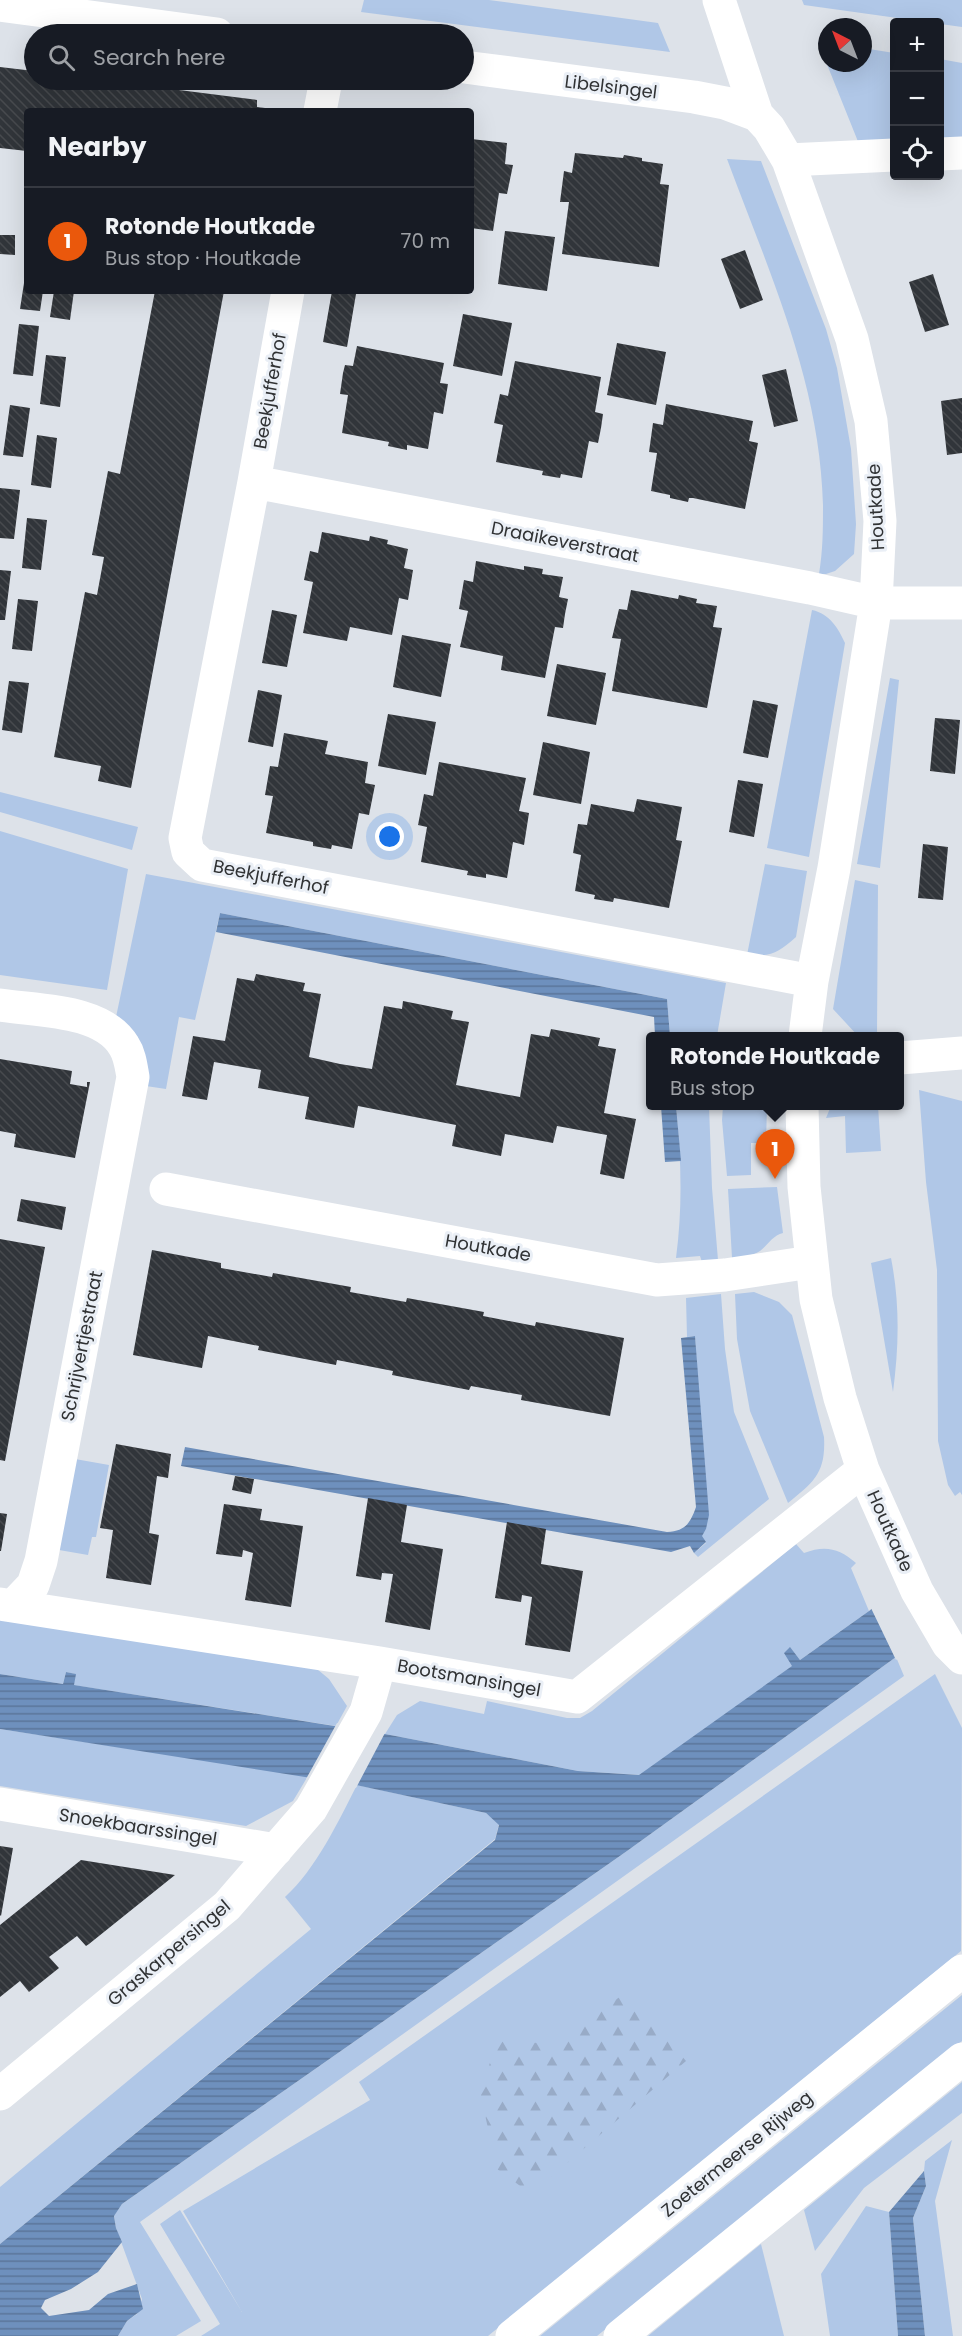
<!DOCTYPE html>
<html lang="en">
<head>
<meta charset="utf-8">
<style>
  body { margin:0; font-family:Poppins,sans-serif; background:#20242c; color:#f1f3f6 }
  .controls { position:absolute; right:18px; top:18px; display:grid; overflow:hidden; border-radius:6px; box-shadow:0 6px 24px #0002 }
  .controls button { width:54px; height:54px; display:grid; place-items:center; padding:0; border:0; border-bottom:2px solid #363941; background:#171b24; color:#f1f3f6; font:30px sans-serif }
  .compass { position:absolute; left:818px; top:18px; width:54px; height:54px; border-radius:50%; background:#171b24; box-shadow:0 6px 24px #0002; rotate:318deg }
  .you { position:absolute; left:390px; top:837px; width:21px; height:21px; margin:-15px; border:4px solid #fff; border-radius:50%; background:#1a73e8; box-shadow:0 0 0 9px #1a73e833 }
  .badge { display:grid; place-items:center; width:39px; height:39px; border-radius:50%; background:#ea580c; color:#fff; font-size:20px; font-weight:700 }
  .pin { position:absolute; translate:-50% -50px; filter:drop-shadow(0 2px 3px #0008) }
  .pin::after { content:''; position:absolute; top:32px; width:21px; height:18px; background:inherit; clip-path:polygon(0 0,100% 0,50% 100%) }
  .popup { position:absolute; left:646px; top:1032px; width:258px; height:78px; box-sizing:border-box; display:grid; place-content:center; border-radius:6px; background:#171b24; filter:drop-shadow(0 2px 4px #0005); font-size:20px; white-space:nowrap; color:#9ea1a6 }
  .popup b { font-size:22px; color:#f1f3f6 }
  .popup::after { content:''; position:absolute; left:50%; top:100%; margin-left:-12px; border:12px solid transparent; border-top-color:#171b24 }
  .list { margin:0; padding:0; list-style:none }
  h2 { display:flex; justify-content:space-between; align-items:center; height:78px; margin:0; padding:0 24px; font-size:26px }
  h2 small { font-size:20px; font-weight:400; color:#9ea1a6 }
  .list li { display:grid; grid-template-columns:39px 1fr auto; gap:18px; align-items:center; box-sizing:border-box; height:108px; padding:0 24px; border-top:2px solid #363941 }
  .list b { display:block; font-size:22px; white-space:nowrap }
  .list p { margin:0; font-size:20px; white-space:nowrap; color:#9ea1a6 }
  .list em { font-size:20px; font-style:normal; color:#9ea1a6 }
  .icon { flex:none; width:33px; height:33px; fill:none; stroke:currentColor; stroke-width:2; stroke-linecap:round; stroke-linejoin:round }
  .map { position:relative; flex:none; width:962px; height:2336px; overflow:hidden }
  .search { position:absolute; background:#171b24; box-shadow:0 6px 24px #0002; left:24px; top:24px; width:450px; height:66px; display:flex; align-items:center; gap:15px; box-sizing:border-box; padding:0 21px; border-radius:33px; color:#9ea1a6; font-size:22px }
  .panel { position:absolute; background:#171b24; box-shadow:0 6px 24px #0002; left:24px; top:108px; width:450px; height:186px; border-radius:6px }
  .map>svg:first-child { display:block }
  .green { fill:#b0c7e7 }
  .forest { fill:url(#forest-firs) }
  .water { fill:url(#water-rules) }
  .pier { fill:#dde2e9 }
  .building { fill:url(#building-back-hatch) }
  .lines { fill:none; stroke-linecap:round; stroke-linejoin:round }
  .minor { stroke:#fff; stroke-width:33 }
  .secondary { stroke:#fff; stroke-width:33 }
  .labels { text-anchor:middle; stroke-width:6; stroke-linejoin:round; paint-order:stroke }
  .street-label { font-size:18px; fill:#303234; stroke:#eaeff6 }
</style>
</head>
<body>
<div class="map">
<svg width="962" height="2336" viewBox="0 0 962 2336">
  <defs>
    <pattern id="forest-firs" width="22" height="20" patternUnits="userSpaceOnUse" patternTransform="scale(1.5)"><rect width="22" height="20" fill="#b0c7e7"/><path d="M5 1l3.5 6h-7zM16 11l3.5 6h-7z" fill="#98abc7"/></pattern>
    <pattern id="water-rules" width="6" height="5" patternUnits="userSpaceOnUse" patternTransform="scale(1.5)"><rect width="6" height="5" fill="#6e90bd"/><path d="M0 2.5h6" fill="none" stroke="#5b769a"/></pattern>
    <pattern id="building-back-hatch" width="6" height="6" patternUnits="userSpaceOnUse" patternTransform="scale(1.5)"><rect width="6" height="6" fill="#31353a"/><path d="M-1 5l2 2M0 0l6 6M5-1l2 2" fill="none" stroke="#474a4e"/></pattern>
  </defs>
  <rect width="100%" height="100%" fill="#dde2e9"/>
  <!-- green -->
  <path class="green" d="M364 0H489L658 23 670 52 361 12Z
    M802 0H962V27L804 5Z
    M818 42 827 43V63H863V48L894 53V143L859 144Z
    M940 59 962 63V141L940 142Z
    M727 159 761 161 826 329 837 368 851 449 856 524 854 554 835 571 826 574H819C823 550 823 529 823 505 820 382 769 272 727 159Z
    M812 610C830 614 838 628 845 643L809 857 767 848Z
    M890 678 899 680 880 868 857 864Z
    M0 792 138 827 132 850 0 812Z
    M0 831 128 869 107 990 0 975Z
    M765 864 807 871 796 937C778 953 771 957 747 955Z
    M146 874 726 983 717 1036H670L667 999 220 913 195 1020 179 1017 166 1089 146 1086 116 1017Z
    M855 880 878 885 877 1036H858L833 1009Z
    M919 1090 962 1101V1495L960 1492 955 1496 948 1485 938 1441 937 1270 926 1182Z
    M676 1106H709L712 1188 718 1260 702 1262 700 1256 676 1258C683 1205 681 1158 676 1106Z
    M723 1106H767L766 1143H751V1175L727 1176 722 1120Z
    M831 1106H878L881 1151 846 1153 845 1116 826 1118Z
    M777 1187 783 1233C773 1235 768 1245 760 1251 752 1256 742 1257 732 1258L728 1189Z
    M891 1258C900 1304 899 1346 893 1392L871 1263Z
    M754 1292 779 1302 792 1315 824 1437C826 1473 814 1482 788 1503L750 1411 737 1339 735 1294Z
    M721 1294 725 1349 734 1412 769 1499 698 1557 694 1553 706 1543 701 1536 706 1529 695 1336 687 1337 686 1298Z
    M75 1459 109 1465 96 1537H92L88 1555 59 1550Z
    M796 1544 804 1553C825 1545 839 1548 856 1563L851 1568 869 1611 800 1660 790 1648 793 1666 640 1775 578 1771 385 1734 397 1715 420 1701 484 1714 487 1701 567 1718H580L592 1711Z
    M0 1618 317 1669 329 1679 347 1706 336 1726 73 1685 75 1674 66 1672 63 1684 0 1674Z
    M896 1657 904 1676 140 2222 201 2321 176 2336H118L127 2321 137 2314 142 2299 116 2228 114 2215 122 2204 627 1851Z
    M935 1674 962 1728 961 1951 488 2336H201L220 2324 160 2224 180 2210 242 2312 183 2211 370 2100 359 2082Z
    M0 1729 308 1776 293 1801 246 1826 0 1786Z
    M357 1785 486 1813 499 1824 495 1839 0 2244V2187L311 1929 285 1897C316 1869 338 1822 357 1785Z
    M962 1995V2041L597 2336H540Z
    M962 2082V2113L864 2188 815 2251 804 2210Z
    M952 2140 935 2201 953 2336H925L913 2218 926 2186 924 2171 925 2161Z
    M866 2206 889 2212 898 2336H830L821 2274Z
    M761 2244 784 2336H648Z"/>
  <!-- forest -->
  <path class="forest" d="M627 1992 686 2061 531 2194 497 2169 480 2092 495 2048 509 2036 548 2046Z"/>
  <!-- water -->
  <path class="water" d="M220 913 667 999 670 1036H655L654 1017 216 932Z
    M661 1106H676L681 1161 665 1162Z
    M695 1336 709 1515 706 1529 702 1536 706 1542 694 1553 690 1546 671 1552 181 1466 185 1447 667 1532C685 1531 690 1524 696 1507L681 1338Z
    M962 1538 896 1657 627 1851 122 2204 114 2216 116 2228 122 2242 98 2272 71 2289 45 2300 41 2308 49 2316 89 2310 108 2294 137 2284 143 2309 127 2321 118 2336H0V2244L495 1840 499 1825 486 1813 356 1785 0 1729V1674L63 1684 66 1672 76 1674 74 1685 385 1734 578 1771 639 1775 792 1666 784 1653 790 1647 800 1660 869 1611Z
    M924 2171 926 2186 913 2218 925 2336H898L889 2212Z"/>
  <!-- pier -->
  <path class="pier" d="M962 1535V1605L896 1660 870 1606Z
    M337 1723 386 1731 356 1788 306 1779Z"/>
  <!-- building -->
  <path class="building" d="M0 67 34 71V80H100L257 100V107L273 109 272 111H27V151L0 148Z
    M471 139 507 143 505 164 513 165 507 194 499 193 493 231 471 228Z
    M575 153 623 158 624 155 642 158V161L663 164 660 184 669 185 659 267 562 254 569 202H560L564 171 572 173Z
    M505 231 555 237 547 291 498 284Z
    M0 235H15V255L0 254Z
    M745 250 763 300 740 309 721 259Z
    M933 274 949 325 925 332 909 282Z
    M24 283 27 284V291H43L40 311 20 309Z
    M54 291H74L70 320 50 317Z
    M155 291H224L131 788 98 781 101 766 54 757 85 592 97 595 104 557 92 555 108 471 120 474Z
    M332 291 356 294 347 347 323 342Z
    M463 314 512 323 502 376 453 366Z
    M19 324 39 326 33 376 13 374Z
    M617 343 666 352 656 405 607 395Z
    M357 346 444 363 440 383 448 384 443 414 434 412 428 449 407 445V450L388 446 389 442 342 433 348 395 340 394 343 373 345 365 353 366Z
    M46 355 66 357 60 407 40 404Z
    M515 361 601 377 595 412 603 414 601 428 598 443 589 441 582 478 561 474 560 478 542 475 543 471 496 462 503 425 494 423 500 394 508 396Z
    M786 369 798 421 774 427 762 375Z
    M962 398V453L947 455 941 401Z
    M666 404 753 421 749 441 758 443 745 509 693 498H689L688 502 670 498V495L651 491 657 453 649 452 653 423 663 425Z
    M10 405 30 408 23 457 3 455Z
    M37 435 57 438 51 488 31 485Z
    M0 488 20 490 14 539 0 538Z
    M27 518 47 520 41 570 22 568Z
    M322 532 369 541 370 536 388 540 387 544 408 549 404 568 413 570 408 600 399 598 392 635 350 627 347 641 303 633 313 582 304 580 310 551 318 553Z
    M476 561 524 570V566L543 569 542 574 563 577 559 597 568 599 565 614 563 628 555 627 545 678 501 670 503 656 460 647 468 611 459 609 464 580 473 582Z
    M0 570 11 571 5 620H0Z
    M631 590 678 599 679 595 697 599 696 603 717 606 713 627 722 628 707 708 612 691 621 639 612 638 619 609 627 610Z
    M18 599 38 601 32 651 12 649Z
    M272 610 297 615 287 667 262 663Z
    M402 635 451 644 441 697 393 687Z
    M557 664 606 673 596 725 547 716Z
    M9 681 29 683 22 733 2 730Z
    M258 690 282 695 273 747 248 742Z
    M753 700 778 705 768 758 743 753Z
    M388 714 436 722 426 775 378 766Z
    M935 718 960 720 955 774 930 771Z
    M284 733 328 741 325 754 368 762 365 783 375 785 369 815 359 813 352 849 332 845 331 849 313 846V842L266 833 273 796 265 795 270 766 278 767Z
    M543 742 590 752 581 804 533 795Z
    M439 762 526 778 519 811 529 813 524 845 513 842 507 878 486 874V878L467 875 468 871 421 862 427 827 418 825 424 794 433 796Z
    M738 780 763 784 754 837 729 832Z
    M637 799 682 807 676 840 682 841 669 908 614 898 613 902 594 899 595 895 575 891 581 855 573 853 578 824 587 825 591 804 634 812Z
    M923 844 948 847 943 900 918 898Z
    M256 974 305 983 303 991 321 994 309 1057 340 1064 372 1069 384 1006 402 1009 403 1001 453 1011 451 1019 469 1022 456 1085 520 1097 531 1034 549 1037 551 1029 600 1038 598 1046 616 1049 604 1113 636 1119 624 1179 600 1174 607 1135 557 1126 553 1143 505 1134 501 1156 452 1146 456 1125 358 1106 354 1128 305 1119 309 1097 258 1088 261 1070 214 1062 207 1100 182 1096 193 1036 225 1041 237 978 254 981Z
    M0 1059 72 1071 70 1084 87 1087V1082H90L75 1158 14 1147 16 1134 0 1131Z
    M21 1199 66 1207 62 1230 17 1221Z
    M0 1239 45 1247 5 1461 0 1460Z
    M152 1250 221 1263V1268L272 1277 273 1273 351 1287 350 1292 406 1302 407 1298 484 1312 483 1316 535 1326 536 1322 624 1338 610 1416 521 1400 522 1395 471 1386 469 1390 392 1375 393 1371 337 1360 336 1365 258 1350 259 1346 208 1336 202 1368 133 1355Z
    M116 1444 171 1454 168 1478 157 1476 149 1533 159 1535 151 1585 106 1578 113 1530 100 1528Z
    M235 1476 254 1479 251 1494 232 1490Z
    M368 1498 407 1505 401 1542 443 1549 430 1630 385 1622 393 1574 382 1573 381 1580 356 1576Z
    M224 1504 262 1509 260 1520 303 1526 291 1607 245 1600 253 1553 243 1550 242 1557 216 1554Z
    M0 1513 7 1514 1 1551H0Z
    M507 1522 546 1529 541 1564 583 1571 570 1652 525 1645 532 1597 522 1595 521 1602 495 1598Z
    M0 1846 13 1848 1 1916 0 1915Z
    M81 1860 175 1875 89 1944 86 1946 77 1936 49 1957 59 1968 29 1992 20 1981 0 1997V1925Z"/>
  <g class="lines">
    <!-- minor -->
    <path class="minor" d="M719 0 757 115 769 128 788 160 852 339 871 421 880 521 876 603 834 868 812 981 805 1036
      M0 5 217 34
      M464 67 694 97 725 103 757 115
      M320 111 326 80
      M940 154 962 153
      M788 160 894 155
      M288 291 254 482 185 838 188 852 202 865 812 981
      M254 482 810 588 876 603H962
      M0 1005C38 1011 102 1009 124 1046 130 1055 131 1066 133 1077L41 1561 33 1585 13 1606
      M900 1058 962 1053
      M802 1106 804 1187 816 1299 840 1398 863 1470 917 1591 948 1644 962 1658
      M166 1189 657 1280 725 1275 811 1262
      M0 1604 380 1663 577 1697 863 1470
      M0 1804 276 1850
      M0 2094 227 1906 311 1809 366 1712 380 1663"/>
    <!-- secondary -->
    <path class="secondary" d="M512 2336 962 1971
      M620 2336 962 2059"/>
  </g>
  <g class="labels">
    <!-- street labels -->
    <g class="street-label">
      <text transform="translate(611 87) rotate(7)" y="6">Libelsingel</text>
      <text transform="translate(270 391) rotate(-80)" y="6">Beekjufferhof</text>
      <text transform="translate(876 507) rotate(-93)" y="6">Houtkade</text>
      <text transform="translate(565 542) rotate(11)" y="6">Draaikeverstraat</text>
      <text transform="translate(271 877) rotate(11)" y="6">Beekjufferhof</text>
      <text transform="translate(488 1248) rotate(10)" y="6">Houtkade</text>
      <text transform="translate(82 1346) rotate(-79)" y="6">Schrijvertjestraat</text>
      <text transform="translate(890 1531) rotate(66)" y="6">Houtkade</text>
      <text transform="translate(469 1678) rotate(10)" y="6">Bootsmansingel</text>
      <text transform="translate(138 1827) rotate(9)" y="6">Snoekbaarssingel</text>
      <text transform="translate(169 1953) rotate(-40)" y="6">Graskarpersingel</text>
      <text transform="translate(737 2154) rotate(-39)" y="6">Zoetermeerse Rijweg</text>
    </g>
  </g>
</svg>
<div class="controls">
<button>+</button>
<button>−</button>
<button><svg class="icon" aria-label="locate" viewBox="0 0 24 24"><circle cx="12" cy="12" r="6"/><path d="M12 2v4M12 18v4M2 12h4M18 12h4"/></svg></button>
</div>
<svg class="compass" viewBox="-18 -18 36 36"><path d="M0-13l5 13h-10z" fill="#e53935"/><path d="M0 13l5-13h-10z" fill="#9ea1a6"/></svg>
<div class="you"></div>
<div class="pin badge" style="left:775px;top:1179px">1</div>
<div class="popup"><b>Rotonde Houtkade</b>Bus stop</div>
<div class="search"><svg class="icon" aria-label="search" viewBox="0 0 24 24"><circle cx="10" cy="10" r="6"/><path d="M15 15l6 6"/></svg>Search here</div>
<section class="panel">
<h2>Nearby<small></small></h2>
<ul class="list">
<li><span class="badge">1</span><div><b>Rotonde Houtkade</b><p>Bus stop · Houtkade</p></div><em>70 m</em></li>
</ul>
</section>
</div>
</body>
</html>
